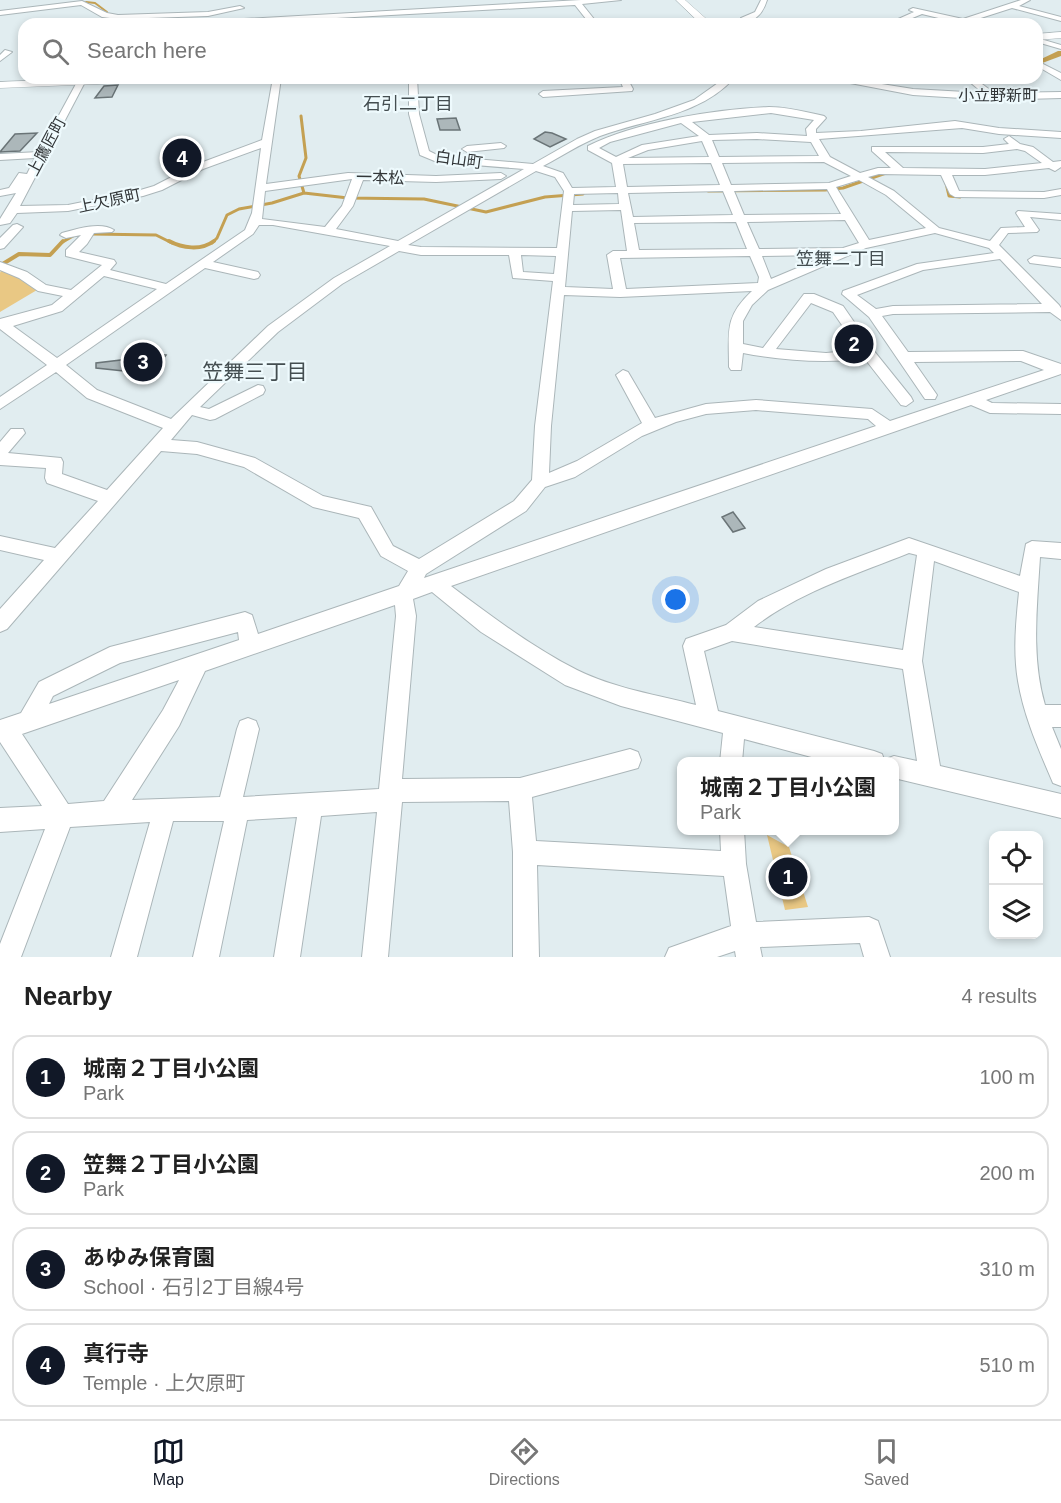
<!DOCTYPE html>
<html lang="en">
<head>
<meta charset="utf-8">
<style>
  body { margin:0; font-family:Arial,"Noto Sans JP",sans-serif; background:#f2f2f2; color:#222 }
  .controls { position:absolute; right:18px; bottom:18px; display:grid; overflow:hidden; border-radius:12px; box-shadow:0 3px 9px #0003 }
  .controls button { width:54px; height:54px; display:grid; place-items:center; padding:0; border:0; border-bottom:2px solid #e0e0e0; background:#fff; color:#222; font:30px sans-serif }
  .you { position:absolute; left:676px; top:600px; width:21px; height:21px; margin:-15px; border:4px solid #fff; border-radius:50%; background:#1a73e8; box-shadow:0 0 0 9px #1a73e833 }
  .badge { display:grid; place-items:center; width:39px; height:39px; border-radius:50%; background:#111827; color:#fff; font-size:20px; font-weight:700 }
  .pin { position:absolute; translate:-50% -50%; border:3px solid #fff; box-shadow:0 2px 6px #0006 }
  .popup { position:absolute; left:677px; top:757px; width:222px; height:78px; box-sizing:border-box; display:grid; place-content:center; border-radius:12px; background:#fff; filter:drop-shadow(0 2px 4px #0005); font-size:20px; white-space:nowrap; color:#767676 }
  .popup b { font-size:22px; color:#222 }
  .popup::after { content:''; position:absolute; left:50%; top:100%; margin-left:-12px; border:12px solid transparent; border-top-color:#fff }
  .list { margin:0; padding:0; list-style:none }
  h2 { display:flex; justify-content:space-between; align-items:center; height:78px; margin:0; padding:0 24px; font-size:26px }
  h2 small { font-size:20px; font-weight:400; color:#767676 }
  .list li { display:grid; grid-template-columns:39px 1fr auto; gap:18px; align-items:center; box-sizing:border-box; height:84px; margin:0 12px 12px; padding:0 12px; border:2px solid #e0e0e0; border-radius:18px }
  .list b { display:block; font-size:22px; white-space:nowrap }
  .list p { margin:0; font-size:20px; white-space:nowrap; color:#767676 }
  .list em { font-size:20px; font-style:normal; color:#767676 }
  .icon { flex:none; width:33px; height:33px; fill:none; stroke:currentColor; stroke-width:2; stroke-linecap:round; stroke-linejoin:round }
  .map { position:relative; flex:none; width:1061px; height:957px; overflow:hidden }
  .search { position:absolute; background:#fff; box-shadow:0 3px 9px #0003; left:18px; right:18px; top:18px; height:66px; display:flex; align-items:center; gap:15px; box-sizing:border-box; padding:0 21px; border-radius:18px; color:#767676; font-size:22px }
  .sheet { height:462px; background:#fff }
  nav { display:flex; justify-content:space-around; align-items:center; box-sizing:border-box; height:84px; border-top:2px solid #e0e0e0; background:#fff; font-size:16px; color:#767676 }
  nav a { display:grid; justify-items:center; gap:3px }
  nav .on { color:#111827 }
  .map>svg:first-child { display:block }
  .green { fill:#e9c884 }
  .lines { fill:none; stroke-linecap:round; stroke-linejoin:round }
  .stream-far2 { stroke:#c4a052; stroke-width:2 }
  .stream-far1 { stroke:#c4a052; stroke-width:3 }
  .stream { stroke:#c4a052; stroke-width:4 }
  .canal { fill:#c4a052; fill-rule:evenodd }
  .building { fill:#acb7ba; stroke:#6a7477; stroke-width:1.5 }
  .minor-casing { stroke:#abb6b9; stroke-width:2 }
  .major-casing { stroke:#abb6b9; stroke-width:1 }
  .minor { fill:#fff; fill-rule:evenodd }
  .major { fill:#fff; fill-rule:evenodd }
  .labels { text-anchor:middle; stroke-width:4.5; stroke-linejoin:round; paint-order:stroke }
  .far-street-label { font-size:16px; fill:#323638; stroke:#eefafd }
  .far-neighbourhood-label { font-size:18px; fill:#444e51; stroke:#eefafd }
  .neighbourhood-label { font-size:21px; fill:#444e51; stroke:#eefafd }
</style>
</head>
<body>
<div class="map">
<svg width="1061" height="957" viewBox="0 0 1061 957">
  <rect width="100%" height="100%" fill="#e1edf0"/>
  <!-- green -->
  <path class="green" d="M6 269 37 290 0 312V273L1 270Z
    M767 835 789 847 808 907 785 910Z"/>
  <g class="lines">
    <!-- stream-far2 -->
    <path class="stream-far2" d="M86 2 95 3 107 12"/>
    <!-- stream-far1 -->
    <path class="stream-far1" d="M301 116 306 158 299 176 304 193
      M946 183 949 196 960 197
      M708 191 825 190 843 188 886 173
      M91 234 156 235 172 243
      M61 243 73 236
      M212 243 217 238 227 215 239 209 272 203 304 193 348 198 424 199 486 212 545 197 583 194"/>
    <!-- stream -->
    <path class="stream" d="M169 241C182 248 201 251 214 241
      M1 265 19 254 50 255 63 241"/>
    <!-- canal -->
    <path class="canal" d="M1058 51H1061V56L1037 65V61Z"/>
  </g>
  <!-- building -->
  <path class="building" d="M118 85 112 97 95 98 104 86Z
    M456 118 460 130H440L437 119Z
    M545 132 552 133 566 139 550 147 534 139Z
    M37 133 20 151 0 152 15 134Z
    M146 352 166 355 152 374 96 368V363L129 359 133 353 145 354Z
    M733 512 745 528 733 532 722 517Z"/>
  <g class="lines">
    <!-- minor casing -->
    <g class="minor-casing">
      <path id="minor" d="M581 0H621L582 4 598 24H590L575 5 244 23 240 21 244 19Z
        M761 0H767C763 13 756 22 741 22V18L755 12Z
        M1021 0H1030L1019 6 1061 17V21L1012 8 962 24H951L955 22 922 14 898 24H887L914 12 909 10 913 8 963 19Z
        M82 1 107 13 118 15 208 12 240 6 244 8 208 16 118 19 102 17 81 5 0 15V11Z
        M1037 38 1061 45V49L1037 42Z
        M5 50 12 52 0 61V55Z
        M1037 61 1061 73V80L1037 66Z
        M273 78H281L266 184 348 173 436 176 501 173 506 176 501 179 436 182 363 180 353 206 336 229 398 241 524 169 437 162 420 155 409 114V78H417L419 114 429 151 439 156 533 164 577 139 595 131 655 114 694 100 725 78H734C700 116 646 119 600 136 580 144 562 156 543 166L563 173 572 188 616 187 612 163 588 150V146C636 122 715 109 769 107 786 107 807 112 824 116L826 118 816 129V133L861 131 955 121 999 128 1061 132V138L999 134 962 128 819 139 830 157 860 173 878 168H891L872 151V147H983L1009 144 1004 139 1009 136 1020 144 1033 147 1053 162 1061 161V167L1055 171 1049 168 985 175H952L959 191 1044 192 1061 189V195L1044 198 955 197 950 194 941 175 879 174 868 177 894 191 939 228 990 241 1001 228 1025 227 1016 213 1018 211 1061 214V220L1030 217 1039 230 1037 232 1008 233 999 245 1059 305 1061 308V320L1050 312 893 314 882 316 908 352 1023 351 1061 364V374L986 400 992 403 1061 404V414L990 413 971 405 451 586C491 616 532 647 577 670 613 688 657 695 696 705L683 646 686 639 726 625 758 601 826 569 909 538 1020 576 1026 544 1032 541 1061 543V559L1040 557C1037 607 1031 657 1045 705H1061V727H1052L1061 749V786L1053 783C1039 750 1024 717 1018 681 1013 652 1016 621 1019 592L934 561 922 661 940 766 1061 794V818L894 778V762H885L886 759 894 756 917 761 903 669 732 641 704 651 718 711 874 751 882 754 885 762H830L744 739 742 762H720L723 733 621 706 565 685 481 632 432 592 413 599 416 616 402 779 520 778 630 749 638 752 641 760 638 768 532 797 536 841 721 851 720 830H744L746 864 756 922 869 917 878 921 890 957H864L860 943 760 947 762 957H736L735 951 717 957H665L669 948 731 926 724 876 537 865 539 957H513V852L509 801 402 802 388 957H362L377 812 321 816 300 957H274L297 817 247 820 219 957H193L224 821H173L137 957H111L150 822 70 827 21 957H0V944L45 829 0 832V808L42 806 0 742V720L21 713 39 682 110 647 245 612 252 615 258 634 399 586 408 571 381 556 359 518 313 507 244 467 197 454 161 451 7 629 0 632V609L44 560 0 550V536L55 548 98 501 47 483 45 478 46 468 0 465V442L11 429H23L25 433 8 453 61 458 63 462 62 474 107 490 163 428 87 398 56 372 0 409V397L47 365 0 329V319L52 305 63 296 38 291 19 278 0 270V262L27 272 46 285 71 290 102 265 66 256V250L81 235 66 238 60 235 62 233C76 229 101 221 114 230L112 232 94 233 87 244 79 252 114 260 116 263 110 270 166 284 245 230 252 213 261 148 203 169 162 190 143 196 68 211 17 213 10 223 0 225V219L16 193 0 196V190L9 188 19 173 27 174 35 158 0 160V154L39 152 77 82 84 80 85 82 20 206 68 205 137 191 154 186 195 165 262 140ZM771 113 814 120 806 129 807 136 757 133 709 135 692 122ZM681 123 699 136 642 145 616 157 599 148 610 142ZM757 139 811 142 819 156 719 157 712 140ZM702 141 709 157 628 158 648 150ZM1017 149 1025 151 1042 163 985 169 903 168 885 152 983 153ZM824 162 851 176 829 183 731 185 722 163ZM711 163 720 185 627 187 623 164ZM536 171 555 177 564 191 557 248 421 247 408 245ZM352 179 342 206 325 227 262 219 265 191ZM859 180 886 195 926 228 869 240 836 187ZM827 189 841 214 744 215 734 191ZM723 191 733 215 633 217 628 193ZM618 193 619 204 573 205 574 194ZM621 210 627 251H613L607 255 613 289 565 287 572 211ZM845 220 859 243 843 248 759 249 747 222ZM736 222 747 249 639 250 634 223ZM259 225H273L390 246 334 278 268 326 171 419 97 390 66 365 205 268 254 279 258 278 260 275 258 272 213 262 253 234ZM935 233 989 248 994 253 917 264 843 291 842 294 869 317 925 399H935L937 395 914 362 1021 361 1044 370 890 421 872 409 756 400 706 404 655 418 628 372 623 370 616 375 642 423 577 461 549 473 551 426 564 295 620 297 752 291C724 317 729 332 729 367L731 370H741L743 353C784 361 824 363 865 359L901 405 906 406 913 401 911 397 874 351 843 306 814 294H804L763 348 743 344V321L752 305 768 290 866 248ZM399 251 421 255H509L513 278 553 281 535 426 532 480 514 501 419 559 393 546 371 507 323 496 255 458 197 442 171 440 192 415 210 420 215 419 263 394 265 390 263 386 258 385 209 409 200 407 278 332 342 284ZM521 255 556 256 554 274 523 272ZM828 255 771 279 762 256ZM750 256 759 277 758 283 626 289 620 258ZM1000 259 1042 304 893 306 876 309 857 295 923 270ZM104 276 157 289 57 358 13 326 62 311ZM811 303 833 312 859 350 826 353 776 349ZM756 410 868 419 876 426 424 578 426 574 526 511 545 487 575 477 642 436 676 422 706 414ZM909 553 917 555 903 650 754 627C799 592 857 574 909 553ZM395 605 396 616 379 789 243 797 259 729 256 721 248 718 240 721 237 729 220 797 132 800 179 726 205 671ZM238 632 239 640 49 704 53 696 120 663ZM179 680 163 710 104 801 68 804 22 734Z
        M619 78H627L633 89 632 91 543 97 539 94 543 91 623 87Z
        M824 78H844L913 89 983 93 965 78H974L994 93 1061 92V98L994 100 913 95Z
        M501 143 506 146 504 148 467 152 462 149 467 146Z
        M17 224 23 227 4 248 0 249V238L13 225Z
        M1034 256 1061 259V267L1030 263 1028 260Z"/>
    </g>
    <!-- major casing -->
    <g class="major-casing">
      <path id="major" d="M676 0H685L712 24H701Z
        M1061 32V38L1037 40V34Z
        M91 78H176L171 81 0 88V82Z"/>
    </g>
    <!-- minor -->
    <use href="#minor" class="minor"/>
    <!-- major -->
    <use href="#major" class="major"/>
  </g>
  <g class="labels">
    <!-- far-street labels -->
    <g class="far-street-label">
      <text x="998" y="101">小立野新町</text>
      <text transform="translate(46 146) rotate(-62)" y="6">上鷹匠町</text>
      <text transform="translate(459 159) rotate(8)" y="6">白山町</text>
      <text transform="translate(380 177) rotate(1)" y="6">一本松</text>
      <text transform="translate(109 200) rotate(-12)" y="6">上欠原町</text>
    </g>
    <!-- far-neighbourhood labels -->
    <g class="far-neighbourhood-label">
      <text x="408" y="110">石引二丁目</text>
      <text x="841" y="265">笠舞二丁目</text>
    </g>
    <!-- neighbourhood labels -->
    <g class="neighbourhood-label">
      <text x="255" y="379">笠舞三丁目</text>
    </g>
  </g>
</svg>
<div class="controls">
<button><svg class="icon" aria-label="locate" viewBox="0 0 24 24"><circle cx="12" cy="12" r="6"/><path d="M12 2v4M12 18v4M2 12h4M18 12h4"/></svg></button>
<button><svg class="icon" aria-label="layers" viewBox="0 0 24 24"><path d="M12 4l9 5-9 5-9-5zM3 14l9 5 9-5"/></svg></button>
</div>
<div class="you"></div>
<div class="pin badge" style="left:788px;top:877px">1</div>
<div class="popup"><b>城南２丁目小公園</b>Park</div>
<div class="pin badge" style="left:854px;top:344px">2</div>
<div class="pin badge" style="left:143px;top:362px">3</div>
<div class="pin badge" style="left:182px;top:158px">4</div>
<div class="search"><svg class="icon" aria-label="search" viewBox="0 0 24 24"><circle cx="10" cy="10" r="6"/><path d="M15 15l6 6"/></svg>Search here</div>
</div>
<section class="sheet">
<h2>Nearby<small>4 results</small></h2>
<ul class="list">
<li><span class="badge">1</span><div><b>城南２丁目小公園</b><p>Park</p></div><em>100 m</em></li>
<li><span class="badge">2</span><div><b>笠舞２丁目小公園</b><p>Park</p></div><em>200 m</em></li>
<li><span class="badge">3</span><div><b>あゆみ保育園</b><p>School · 石引2丁目線4号</p></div><em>310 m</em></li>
<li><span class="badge">4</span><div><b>真行寺</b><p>Temple · 上欠原町</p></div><em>510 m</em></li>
</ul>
</section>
<nav>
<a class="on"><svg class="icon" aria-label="map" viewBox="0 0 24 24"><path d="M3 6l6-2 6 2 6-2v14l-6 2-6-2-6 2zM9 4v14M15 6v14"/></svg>Map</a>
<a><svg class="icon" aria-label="directions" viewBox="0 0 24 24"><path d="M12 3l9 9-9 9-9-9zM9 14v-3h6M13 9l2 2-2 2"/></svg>Directions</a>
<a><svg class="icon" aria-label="saved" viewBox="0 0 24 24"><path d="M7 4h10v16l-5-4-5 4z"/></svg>Saved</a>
</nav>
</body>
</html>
